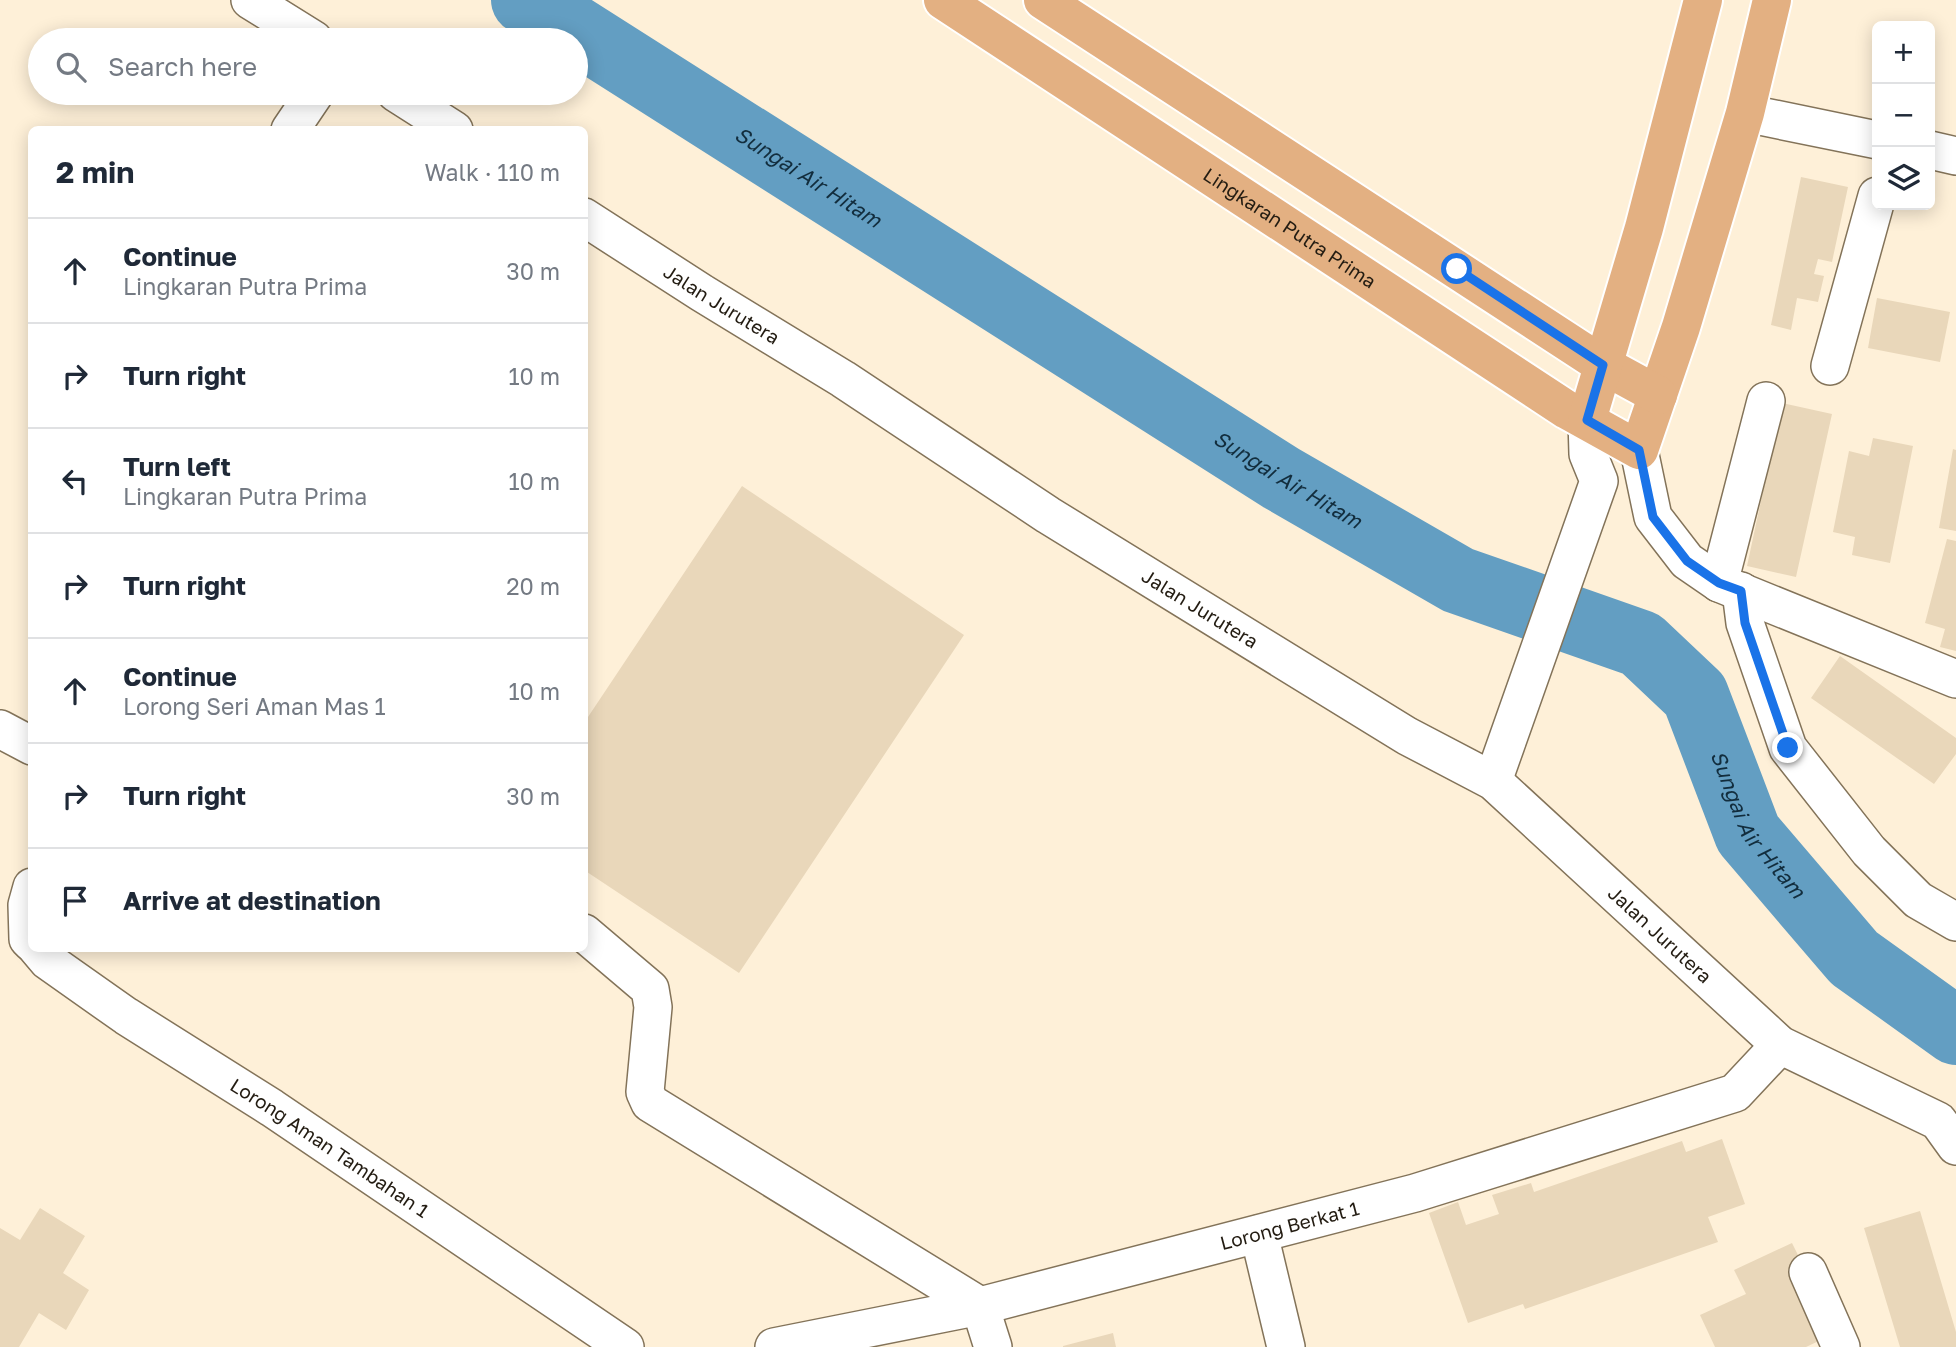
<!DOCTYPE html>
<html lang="en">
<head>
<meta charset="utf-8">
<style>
  body { margin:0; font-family:"Golos Text",sans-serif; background:#f2f2f3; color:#1f2937 }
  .controls { position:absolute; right:21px; top:21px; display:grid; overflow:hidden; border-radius:10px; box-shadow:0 4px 18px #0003 }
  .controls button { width:63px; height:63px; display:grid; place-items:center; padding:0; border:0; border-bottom:2px solid #e0e1e3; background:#fff; color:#1f2937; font:35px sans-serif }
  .stop { position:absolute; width:21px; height:21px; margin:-16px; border:5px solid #1a73e8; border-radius:50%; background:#fff }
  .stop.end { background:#1a73e8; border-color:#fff; box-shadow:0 2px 7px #0008 }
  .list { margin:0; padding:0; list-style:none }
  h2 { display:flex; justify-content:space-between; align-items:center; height:91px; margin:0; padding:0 28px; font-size:30px }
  h2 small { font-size:23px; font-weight:400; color:#747a83 }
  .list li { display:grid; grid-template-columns:46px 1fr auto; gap:21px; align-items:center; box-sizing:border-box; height:105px; padding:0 28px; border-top:2px solid #e0e1e3 }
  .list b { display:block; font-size:26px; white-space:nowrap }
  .list p { margin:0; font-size:23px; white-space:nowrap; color:#747a83 }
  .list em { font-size:23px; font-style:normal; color:#747a83 }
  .icon { flex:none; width:38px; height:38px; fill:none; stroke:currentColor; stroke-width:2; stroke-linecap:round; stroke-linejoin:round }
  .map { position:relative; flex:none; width:1956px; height:1347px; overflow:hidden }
  .search { position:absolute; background:#fff; box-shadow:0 4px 18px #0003; left:28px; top:28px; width:560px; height:77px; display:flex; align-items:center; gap:18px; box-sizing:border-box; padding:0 24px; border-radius:38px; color:#747a83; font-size:26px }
  .panel { position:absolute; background:#fff; box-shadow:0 4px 18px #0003; left:28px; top:126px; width:560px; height:826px; border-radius:10px }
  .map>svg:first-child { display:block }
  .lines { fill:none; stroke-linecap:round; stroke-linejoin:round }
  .river { stroke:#639ec2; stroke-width:68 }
  .building { fill:#e9d7ba }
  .minor-casing { stroke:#837359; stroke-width:40 }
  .major-casing { stroke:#fff; stroke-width:42 }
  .minor { stroke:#fff; stroke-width:37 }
  .major { stroke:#e3b082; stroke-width:38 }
  .route { stroke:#1a73e8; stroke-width:9 }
  .labels { text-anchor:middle; stroke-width:6; stroke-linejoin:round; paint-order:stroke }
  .street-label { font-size:19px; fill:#231c12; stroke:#fff }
  .water-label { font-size:21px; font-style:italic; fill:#122d3d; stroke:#fff }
</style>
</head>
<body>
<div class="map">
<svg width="1956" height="1347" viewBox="0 0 1956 1347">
  <rect width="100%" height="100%" fill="#fef0d8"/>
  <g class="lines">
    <!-- river -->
    <path class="river" id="s1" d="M525 0 563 22 1281 478 1458 580 1641 644 1695 695 1748 834 1854 958 1956 1031"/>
  </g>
  <!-- building -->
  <path class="building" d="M1801 177 1848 187 1832 262 1818 259 1814 274 1824 276 1818 302 1797 298 1791 330 1771 325Z
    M1877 298 1950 312 1940 362 1868 348Z
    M1782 403 1832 414 1796 577 1747 566Z
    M1873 438 1913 446 1890 563 1852 555 1855 537 1833 532 1849 451 1869 456Z
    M1953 449 1956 450V531L1939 528Z
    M742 486 964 635 739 973 584 870V723Z
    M1947 539 1956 541V651L1940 647 1945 629 1925 623Z
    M1840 656 1956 738V754L1934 784 1811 698Z
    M1722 1139 1745 1204 1708 1217 1718 1242 1525 1309 1523 1304 1468 1323 1429 1213 1458 1202 1466 1225 1499 1214 1492 1195 1531 1183 1534 1192 1682 1141 1686 1152Z
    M40 1208 85 1236 63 1273 89 1290 66 1330 39 1313 19 1347H0V1228L20 1240Z
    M1920 1211 1956 1332V1347H1900L1864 1228Z
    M1792 1243 1807 1273 1821 1340 1806 1347H1715L1700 1315 1746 1294 1734 1270Z
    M1113 1333 1116 1347H1063V1346Z"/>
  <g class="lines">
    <!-- minor casing -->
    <g class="minor-casing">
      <g id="minor">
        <path d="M250 0 314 40"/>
        <path d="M396 93 454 130"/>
        <path d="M1745 113 1877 140"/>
        <path d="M290 130 315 93"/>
        <path d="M1930 150 1956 156"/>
        <path id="s2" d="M584 217 702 293 843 379 1048 515 1407 736 1493 781 1780 1045 1938 1121 1956 1146"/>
        <path d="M1830 366 1877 196"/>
        <path d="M1639 450 1653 517 1687 561 1719 583 1956 679"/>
        <path d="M1719 583 1766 401"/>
        <path d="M1741 591 1745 623 1788 748 1869 851 1918 900 1956 922"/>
        <path d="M0 729 32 746"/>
        <path d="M1493 781 1599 481 1588 454 1587 420"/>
        <path d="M32 887 27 905 28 939 32 943"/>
        <path d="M584 933 650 989 653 1007 645 1092 650 1103 980 1306 993 1347"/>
        <path id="s3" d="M37 948 48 961 126 1016 272 1108 625 1347"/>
        <path d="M1259 1234 1286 1347"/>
        <path d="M1808 1272 1841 1347"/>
        <path id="s4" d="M774 1347 980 1306 1415 1193 1735 1093 1780 1045"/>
      </g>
    </g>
    <!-- major casing -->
    <g class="major-casing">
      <g id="major">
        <path id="s5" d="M943 0 1567 410 1639 450 1681 327 1745 113 1772 0"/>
        <path d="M1043 0 1603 365 1658 395"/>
        <path d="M1587 420 1644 228 1703 0"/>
      </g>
    </g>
    <!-- minor -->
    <use href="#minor" class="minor"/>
    <!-- major -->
    <use href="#major" class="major"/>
  </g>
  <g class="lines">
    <!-- route -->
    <path class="route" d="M1457 269 1603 365 1587 420 1639 450 1653 517 1687 561 1719 583 1741 591 1745 623 1788 748"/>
  </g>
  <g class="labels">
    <!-- street labels -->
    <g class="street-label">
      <text dy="7" stroke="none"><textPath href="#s5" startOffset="415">Lingkaran Putra Prima</textPath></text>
      <text dy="7" stroke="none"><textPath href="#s2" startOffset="163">Jalan Jurutera</textPath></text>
      <text dy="7" stroke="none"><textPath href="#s2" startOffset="730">Jalan Jurutera</textPath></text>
      <text dy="7" stroke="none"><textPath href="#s2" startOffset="1297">Jalan Jurutera</textPath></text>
      <text dy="7" stroke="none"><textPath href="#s3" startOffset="355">Lorong Aman Tambahan 1</textPath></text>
      <text dy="7" stroke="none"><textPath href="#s4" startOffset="530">Lorong Berkat 1</textPath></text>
    </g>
    <!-- water labels -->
    <g class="water-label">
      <text dy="7" stroke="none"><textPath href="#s1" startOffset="334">Sungai Air Hitam</textPath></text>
      <text dy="7" stroke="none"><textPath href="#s1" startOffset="901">Sungai Air Hitam</textPath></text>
      <text dy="7" stroke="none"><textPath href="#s1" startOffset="1512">Sungai Air Hitam</textPath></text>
    </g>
  </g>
</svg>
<div class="controls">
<button>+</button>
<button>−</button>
<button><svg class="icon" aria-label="layers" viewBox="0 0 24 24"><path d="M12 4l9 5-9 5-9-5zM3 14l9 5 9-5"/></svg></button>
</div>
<div class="stop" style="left:1457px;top:269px"></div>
<div class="stop end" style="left:1788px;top:748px"></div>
<div class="search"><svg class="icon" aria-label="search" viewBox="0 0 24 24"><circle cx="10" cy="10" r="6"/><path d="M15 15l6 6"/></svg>Search here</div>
<section class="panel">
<h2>2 min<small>Walk · 110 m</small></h2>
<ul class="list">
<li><svg class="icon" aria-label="ahead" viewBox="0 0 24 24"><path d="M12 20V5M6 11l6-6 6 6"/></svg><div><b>Continue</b><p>Lingkaran Putra Prima</p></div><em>30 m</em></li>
<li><svg class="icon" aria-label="right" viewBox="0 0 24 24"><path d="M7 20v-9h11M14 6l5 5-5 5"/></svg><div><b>Turn right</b></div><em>10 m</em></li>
<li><svg class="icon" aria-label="left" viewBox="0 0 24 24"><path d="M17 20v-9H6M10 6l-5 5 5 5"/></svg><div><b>Turn left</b><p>Lingkaran Putra Prima</p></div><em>10 m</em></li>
<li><svg class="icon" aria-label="right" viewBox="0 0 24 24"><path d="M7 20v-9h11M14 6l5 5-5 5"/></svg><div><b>Turn right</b></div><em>20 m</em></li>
<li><svg class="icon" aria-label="ahead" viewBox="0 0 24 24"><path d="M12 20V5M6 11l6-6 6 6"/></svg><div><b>Continue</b><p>Lorong Seri Aman Mas 1</p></div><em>10 m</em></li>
<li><svg class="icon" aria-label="right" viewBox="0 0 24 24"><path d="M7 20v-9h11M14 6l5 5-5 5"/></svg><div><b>Turn right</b></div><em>30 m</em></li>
<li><svg class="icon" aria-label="arrive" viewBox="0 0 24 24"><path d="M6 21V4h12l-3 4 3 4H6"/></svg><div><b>Arrive at destination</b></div></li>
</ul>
</section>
</div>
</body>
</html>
